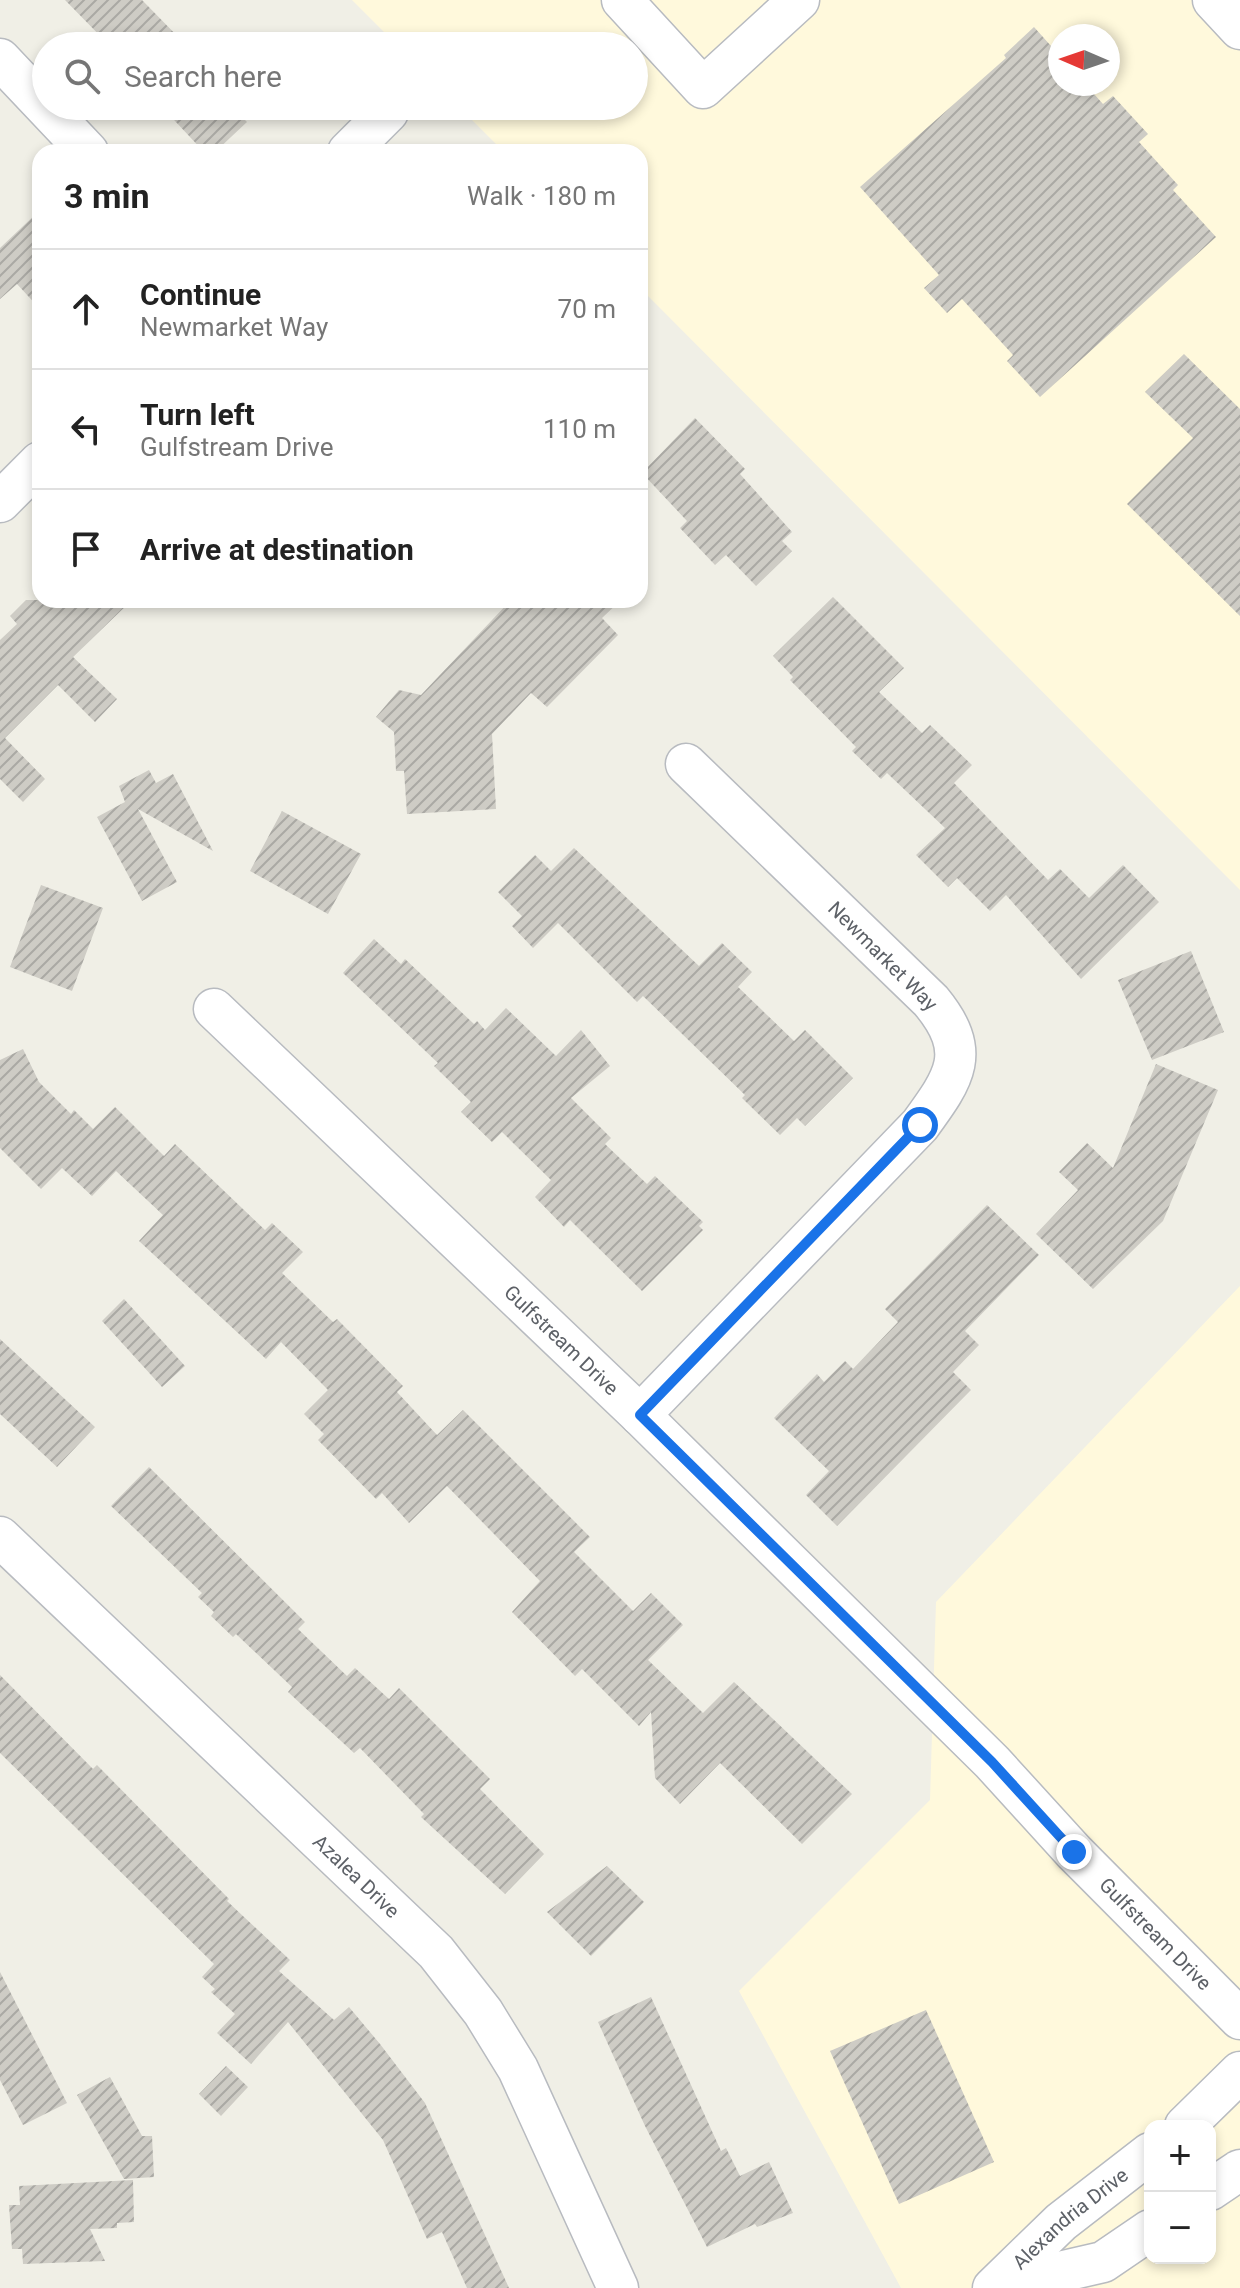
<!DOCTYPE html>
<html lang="en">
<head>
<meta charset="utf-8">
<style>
  body { margin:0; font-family:Roboto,sans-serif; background:#f6f6f6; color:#222 }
  .controls { position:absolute; right:24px; bottom:24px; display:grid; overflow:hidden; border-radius:16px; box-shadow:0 4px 12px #0003 }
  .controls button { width:72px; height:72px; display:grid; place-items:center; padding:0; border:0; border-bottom:2px solid #e0e0e0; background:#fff; color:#222; font:40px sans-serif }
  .compass { position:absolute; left:1048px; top:24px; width:72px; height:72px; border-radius:50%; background:#fff; box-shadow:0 4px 12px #0003; rotate:272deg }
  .stop { position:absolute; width:24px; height:24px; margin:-18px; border:6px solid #1a73e8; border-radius:50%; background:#fff }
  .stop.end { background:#1a73e8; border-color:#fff; box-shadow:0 2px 8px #0008 }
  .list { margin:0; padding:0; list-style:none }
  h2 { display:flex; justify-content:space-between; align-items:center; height:104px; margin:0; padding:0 32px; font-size:34px }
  h2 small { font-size:26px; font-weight:400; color:#767676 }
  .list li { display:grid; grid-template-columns:52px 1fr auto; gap:24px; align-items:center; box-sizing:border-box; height:120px; padding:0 32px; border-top:2px solid #e0e0e0 }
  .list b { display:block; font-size:30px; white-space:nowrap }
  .list p { margin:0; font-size:26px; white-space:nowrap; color:#767676 }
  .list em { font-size:26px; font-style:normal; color:#767676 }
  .icon { flex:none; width:44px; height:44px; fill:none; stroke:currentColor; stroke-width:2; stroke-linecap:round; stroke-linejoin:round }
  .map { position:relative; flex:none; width:1240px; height:2288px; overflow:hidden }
  .search { position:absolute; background:#fff; box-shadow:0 4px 12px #0003; left:32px; top:32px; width:616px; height:88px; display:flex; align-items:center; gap:20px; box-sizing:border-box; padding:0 28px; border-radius:44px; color:#767676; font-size:30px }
  .panel { position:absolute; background:#fff; box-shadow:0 4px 12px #0003; left:32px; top:144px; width:616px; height:464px; border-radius:24px }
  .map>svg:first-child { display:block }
  .commercial { fill:#fff9dc; fill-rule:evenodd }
  .building { fill:url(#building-hatch) }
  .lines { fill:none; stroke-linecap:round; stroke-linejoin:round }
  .minor-casing { stroke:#b8bbc0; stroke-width:43 }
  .minor { stroke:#fff; stroke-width:40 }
  .route { stroke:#1a73e8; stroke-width:10 }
  .labels { text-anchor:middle; stroke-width:7; stroke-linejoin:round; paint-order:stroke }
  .street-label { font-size:20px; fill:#5d6167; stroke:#fff }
</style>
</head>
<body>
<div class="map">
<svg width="1240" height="2288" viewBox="0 0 1240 2288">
  <defs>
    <pattern id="building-hatch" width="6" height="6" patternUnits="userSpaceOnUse" patternTransform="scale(2)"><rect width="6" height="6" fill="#ceccc5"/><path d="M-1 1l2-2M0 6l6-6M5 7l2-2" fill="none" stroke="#aaa9a4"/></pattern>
  </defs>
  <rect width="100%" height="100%" fill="#f0efe6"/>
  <!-- commercial -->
  <path class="commercial" d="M352 0H1240V890L640 288V152H504L458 106H634V46H398ZM1060 36H1108V84H1060Z
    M1240 1286V2288H901L739 1991 930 1800 936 1602ZM1150 2126H1210V2258H1150Z"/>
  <!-- building -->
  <path class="building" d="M65 0H142L187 46H110Z
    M1034 27 1060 56V84H1085L1103 104 1113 96 1148 134 1139 142 1178 185 1173 190 1216 237 1040 397 1007 361 1013 355 962 299 947 313 924 288 939 275 860 187 1006 58 1004 55Z
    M161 106H231L247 122 215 152H204Z
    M40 210V309L17 284 0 299V248Z
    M1184 354 1240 409V616L1127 504 1193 438 1145 392Z
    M695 418 745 469 740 474 792 532 782 541 792 551 756 586 726 555 715 565 680 528 687 521 642 473Z
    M833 597 904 668 879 692 922 733 930 725 972 765 954 783 1048 880 1060 869 1089 898 1123 865 1159 902 1081 979 1006 895 990 911 957 878 948 887 916 855 945 828 887 773 881 779 852 751 856 747 790 680 793 677 773 656Z
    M26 600H132L73 657 117 699 95 722 58 685 5 738 45 779 23 802 0 779V640L17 624 10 616Z
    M511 600H621L602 618 618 635 547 707 531 693 492 734 496 809 407 814 404 771H396L394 732 376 717 399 690 421 695Z
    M149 770 156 783 173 774 213 851 138 809 177 882 142 901 97 817 125 802 119 786Z
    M282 811 361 854 328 914 250 871Z
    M574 848 699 966 722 943 752 972 738 987 794 1041 805 1030 853 1078 805 1126 797 1118 780 1135 742 1098 745 1095 643 996 637 1002 558 923 533 948 512 926 522 916 498 892 535 855 551 871Z
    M41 885 103 908 72 991 10 967Z
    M374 939 401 964 405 959 474 1024 477 1021 485 1030 506 1008 556 1056 581 1030 610 1066 571 1098 611 1138 605 1144 647 1184 655 1176 703 1222 699 1226 703 1230 642 1291 570 1220 564 1227 535 1197 551 1180 502 1132 492 1142 461 1112 471 1102 434 1066 438 1063 343 973Z
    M1191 951 1224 1032 1152 1060 1118 980Z
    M23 1049 39 1082 71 1114 74 1110 93 1129 115 1107 164 1156 175 1144 265 1230 272 1223 303 1252 282 1273 333 1322 337 1319 403 1386 397 1392 437 1435 463 1410 590 1537 574 1552 633 1611 651 1593 683 1625 648 1660 703 1713 734 1682 852 1794 802 1844 720 1763 680 1804 655 1778 651 1712 639 1726 582 1669 575 1676 512 1612 540 1581 447 1486 409 1523 382 1493 376 1499 318 1440 324 1434 304 1414 328 1390 281 1342 266 1359 139 1241 163 1215 116 1171 92 1196 62 1168 41 1189 0 1148V1060Z
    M1156 1064 1218 1090 1163 1221 1093 1289 1036 1234 1078 1190 1059 1172 1087 1143 1113 1168Z
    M987 1205 1039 1255 965 1331 979 1345 953 1372 971 1390 837 1526 806 1495 829 1471 774 1418 817 1374 824 1382 845 1361 853 1369 898 1322 885 1309Z
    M124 1299 185 1366 162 1387 102 1321Z
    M0 1339 95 1427 57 1467 0 1414Z
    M149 1467 305 1622 298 1629 347 1676 355 1668 389 1699 399 1688 490 1779 480 1789 544 1854 505 1894 421 1817 424 1814 360 1748 354 1753 288 1692 292 1687 236 1634 233 1637 211 1616 214 1612 198 1597 202 1593 111 1506Z
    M0 1675 93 1769 97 1765 229 1899 227 1901 290 1960 279 1971 334 2020 349 2007 380 2044 425 2103 509 2288H467L442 2232 427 2239 383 2140 288 2022 251 2064 217 2033 235 2014 211 1992 215 1989 202 1977 214 1964 0 1753Z
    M607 1866 644 1902 591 1956 547 1912Z
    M0 1972 67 2103 23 2125 0 2080Z
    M651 1997 721 2151 726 2148 740 2176 769 2162 793 2213 757 2227 755 2224 707 2247 645 2126 598 2022Z
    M926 2010 994 2162 899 2204 830 2051Z
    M226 2066 248 2087 221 2116 199 2094Z
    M110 2077 142 2136H152L154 2177 124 2179 77 2095Z
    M133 2180 134 2222 117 2223V2228L90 2229 105 2261 23 2264 22 2249H12L9 2205H20L19 2186Z"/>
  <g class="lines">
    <!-- minor casing -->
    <g class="minor-casing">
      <g id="minor">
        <path d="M622 0 703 88 799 0"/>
        <path d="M1213 0 1240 29"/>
        <path d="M0 59 88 152"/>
        <path d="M348 152 388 112"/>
        <path d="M0 502 40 462"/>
        <path id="s1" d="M214 1009 640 1415 992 1762 1074 1852 1240 2019"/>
        <path d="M640 1415 920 1125C955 1077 973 1052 931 1001L686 764"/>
        <path id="s2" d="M0 1537 436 1952 483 2012 518 2069 618 2288"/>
        <path d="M1185 2126 1240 2072"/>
        <path d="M1210 2190 1240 2170"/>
        <path d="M995 2287 1103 2262 1150 2230"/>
        <path id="s3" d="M993 2288 1061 2222 1150 2153"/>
      </g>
    </g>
    <!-- minor -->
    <use href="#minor" class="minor"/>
  </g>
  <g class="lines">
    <!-- route -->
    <path class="route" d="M920 1125 640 1415 992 1762 1074 1852"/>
  </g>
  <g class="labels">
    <!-- street labels -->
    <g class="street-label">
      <text transform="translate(883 956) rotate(45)" y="7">Newmarket Way</text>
      <text dy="7" stroke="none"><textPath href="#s1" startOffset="480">Gulfstream Drive</textPath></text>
      <text dy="7" stroke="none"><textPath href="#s2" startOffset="492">Azalea Drive</textPath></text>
      <text dy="7" stroke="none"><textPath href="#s1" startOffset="1320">Gulfstream Drive</textPath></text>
      <text dy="7" stroke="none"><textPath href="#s3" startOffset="104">Alexandria Drive</textPath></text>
    </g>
  </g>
</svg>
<div class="controls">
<button>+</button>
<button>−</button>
</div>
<svg class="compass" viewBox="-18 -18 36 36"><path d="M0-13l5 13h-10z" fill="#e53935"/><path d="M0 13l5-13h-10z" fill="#767676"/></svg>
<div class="stop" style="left:920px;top:1125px"></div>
<div class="stop end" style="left:1074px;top:1852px"></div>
<div class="search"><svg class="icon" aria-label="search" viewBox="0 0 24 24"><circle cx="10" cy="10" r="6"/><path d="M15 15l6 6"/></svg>Search here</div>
<section class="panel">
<h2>3 min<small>Walk · 180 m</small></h2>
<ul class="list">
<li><svg class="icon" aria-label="ahead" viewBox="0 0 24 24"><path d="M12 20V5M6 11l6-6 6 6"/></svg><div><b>Continue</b><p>Newmarket Way</p></div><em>70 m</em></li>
<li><svg class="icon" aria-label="left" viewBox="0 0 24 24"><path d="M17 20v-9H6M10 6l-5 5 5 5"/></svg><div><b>Turn left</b><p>Gulfstream Drive</p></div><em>110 m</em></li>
<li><svg class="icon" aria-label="arrive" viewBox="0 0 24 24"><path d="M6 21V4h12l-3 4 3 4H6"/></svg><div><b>Arrive at destination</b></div></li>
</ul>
</section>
</div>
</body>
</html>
